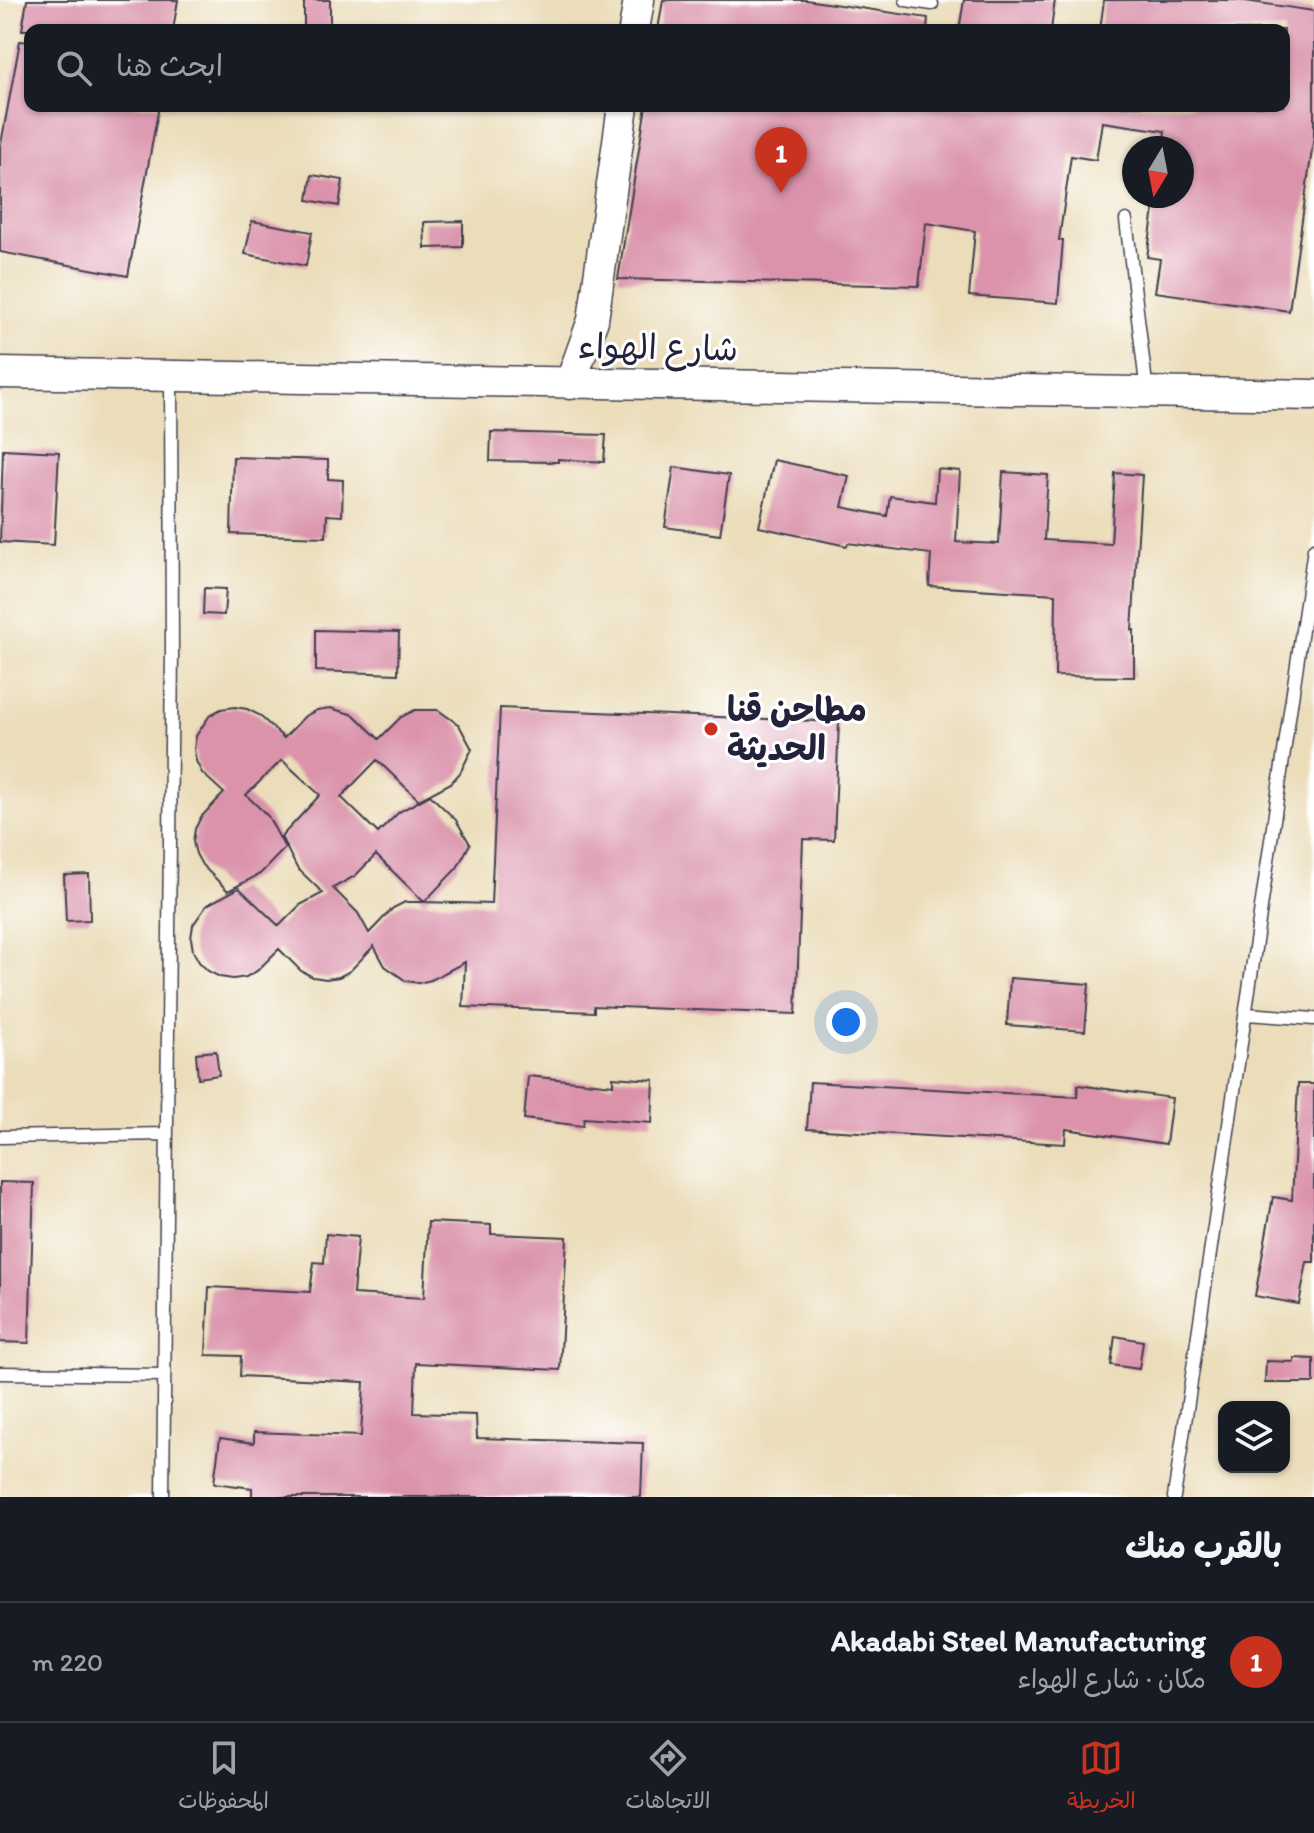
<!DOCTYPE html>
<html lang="ar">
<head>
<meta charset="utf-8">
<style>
  body { margin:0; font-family:Itim,"Playpen Sans Arabic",sans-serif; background:#242831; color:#f1f3f6; direction:rtl }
  .controls { position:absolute; right:24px; bottom:24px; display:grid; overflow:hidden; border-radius:16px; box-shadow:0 2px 6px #0004 }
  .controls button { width:72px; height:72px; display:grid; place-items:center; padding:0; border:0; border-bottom:2px solid #363941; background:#171b24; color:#f1f3f6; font:40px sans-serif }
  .compass { position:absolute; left:1122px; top:136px; width:72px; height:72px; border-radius:50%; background:#171b24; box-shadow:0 2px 6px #0004; rotate:190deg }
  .you { position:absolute; left:846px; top:1022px; width:28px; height:28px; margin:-20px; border:6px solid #fff; border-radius:50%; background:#1a73e8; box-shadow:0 0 0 12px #1a73e833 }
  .badge { display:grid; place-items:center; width:52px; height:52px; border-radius:50%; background:#c8321e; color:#fff; font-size:26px; font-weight:700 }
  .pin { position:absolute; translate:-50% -66px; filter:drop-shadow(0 2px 4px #0008) }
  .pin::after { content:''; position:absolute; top:42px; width:28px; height:24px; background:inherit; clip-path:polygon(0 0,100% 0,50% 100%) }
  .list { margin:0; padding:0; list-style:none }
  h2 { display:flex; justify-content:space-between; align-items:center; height:104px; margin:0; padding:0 32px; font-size:34px }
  h2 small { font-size:26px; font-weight:400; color:#9ea1a6 }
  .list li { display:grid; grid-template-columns:52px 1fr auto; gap:24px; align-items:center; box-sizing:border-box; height:120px; padding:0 32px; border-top:2px solid #363941 }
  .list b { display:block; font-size:30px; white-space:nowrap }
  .list p { margin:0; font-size:26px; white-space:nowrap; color:#9ea1a6 }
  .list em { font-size:26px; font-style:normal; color:#9ea1a6 }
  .icon { flex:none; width:44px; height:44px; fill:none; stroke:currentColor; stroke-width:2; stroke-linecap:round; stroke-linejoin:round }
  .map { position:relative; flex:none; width:1314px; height:1497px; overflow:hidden; direction:ltr }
  .search { position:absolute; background:#171b24; box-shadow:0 2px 6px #0004; left:24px; right:24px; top:24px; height:88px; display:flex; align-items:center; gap:20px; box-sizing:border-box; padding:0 28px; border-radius:16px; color:#9ea1a6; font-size:30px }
  .sheet { height:224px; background:#171b24 }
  nav { display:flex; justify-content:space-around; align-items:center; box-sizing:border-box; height:112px; border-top:2px solid #363941; background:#171b24; font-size:22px; color:#9ea1a6 }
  nav a { display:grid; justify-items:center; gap:4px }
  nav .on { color:#c8321e }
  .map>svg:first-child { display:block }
  .building { fill:#da93ab; fill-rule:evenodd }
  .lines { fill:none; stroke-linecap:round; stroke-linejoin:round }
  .service-casing { stroke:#403e4e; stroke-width:15 }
  .tertiary-casing { stroke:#403e4e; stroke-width:33 }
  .service { stroke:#fff; stroke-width:12 }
  .tertiary { stroke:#fff; stroke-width:30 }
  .poi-dot { fill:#c8321e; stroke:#fff; stroke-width:3 }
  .labels { text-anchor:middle; stroke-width:6; stroke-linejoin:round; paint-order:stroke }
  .street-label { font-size:34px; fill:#22223b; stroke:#fff }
  .poi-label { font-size:34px; font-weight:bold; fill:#22223b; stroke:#fff; text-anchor:start }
</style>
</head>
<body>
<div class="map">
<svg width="1314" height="1497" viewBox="0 0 1314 1497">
  <rect width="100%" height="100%" fill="#fff"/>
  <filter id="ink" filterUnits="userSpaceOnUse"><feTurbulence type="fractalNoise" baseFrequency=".0125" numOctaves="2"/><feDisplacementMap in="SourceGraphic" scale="16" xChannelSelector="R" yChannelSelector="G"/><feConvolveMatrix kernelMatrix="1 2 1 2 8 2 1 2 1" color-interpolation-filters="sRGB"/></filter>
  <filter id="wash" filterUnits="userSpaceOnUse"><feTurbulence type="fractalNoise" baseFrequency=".006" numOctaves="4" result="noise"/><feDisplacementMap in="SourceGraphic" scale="32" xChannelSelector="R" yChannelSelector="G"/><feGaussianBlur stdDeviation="1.8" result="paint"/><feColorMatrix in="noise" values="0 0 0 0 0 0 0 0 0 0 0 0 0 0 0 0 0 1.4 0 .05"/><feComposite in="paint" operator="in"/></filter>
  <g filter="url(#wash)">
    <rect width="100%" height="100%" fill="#ebddba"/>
    <g id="blocks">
      <!-- building -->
      <path class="building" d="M27 0H178L173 30H22Z
        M304 0H330V30H304Z
        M663 0H806L928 18 927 30H658Z
        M964 0H1055L1051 30H959Z
        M1104 0H1239L1314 11V136L1289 311 1155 292 1160 259 1147 257 1156 196H1182V148H1163L1165 131 1102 122 1096 160 1071 156 1059 240H1063L1058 303 969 296 975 231 926 223 919 286 618 279 646 106H1284V30H1100Z
        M20 41 30 42V106H159L128 276 0 252V149Z
        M312 175 343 180 339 206 308 200Z
        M252 221 312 232 306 266 245 254Z
        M463 221V247L425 248 424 222Z
        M491 432 606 435 604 462 558 459V462L490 461Z
        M3 449 59 452 54 545 0 542Z
        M233 457 328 460V479L343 480 342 516 327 515 326 537 231 534Z
        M774 460 849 476 842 507 887 516 890 496 935 502 937 469 960 471 956 542 999 544 1003 472 1048 475 1044 540 1111 544 1115 473 1142 475 1132 630H1134V677L1055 676 1056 594 929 586 931 554 848 543 847 546 759 527Z
        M674 467 729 475 720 535 665 527Z
        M204 588 226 589 224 615 203 614Z
        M316 630 399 632 398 674 316 671Z
        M235 707 247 709 259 715 284 738 305 716 317 710 330 708 354 715 379 739 401 717 415 710H438L459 725 472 749 460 773 451 783 419 800 377 760 341 797 378 833 399 812 430 795 456 820 470 844 457 868 424 902 491 904 500 708 839 722 834 840 803 839 796 1014 594 1006V1012L463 1007 465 962 431 980 419 983 406 981 385 966 374 946 350 971 339 977 326 979 313 977 301 971 279 949 257 971 246 977 233 979 220 977 208 971 199 962 193 951 191 938 193 925 207 905 239 888 279 926 300 905 323 893 297 868 281 837 320 795 282 760 246 795 268 816 285 848 260 874 228 891 202 865 196 854 193 842 195 829 201 817 224 793 202 773 196 761 194 749 196 736 210 715 221 709ZM376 855 424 902H405L393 908 369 933 358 913 333 888 355 876Z
        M89 874 90 920 66 921 64 875Z
        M1010 978 1089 984 1085 1031 1007 1025Z
        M216 1051 219 1075 198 1078 196 1053Z
        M528 1076 613 1085V1077L654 1080 652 1123 584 1118 583 1126 524 1119Z
        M810 1082 1077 1097 1078 1085 1172 1098 1166 1144 1066 1129 1065 1144 807 1129Z
        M1298 1084H1314V1262H1307L1299 1304 1255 1296 1273 1197 1292 1200Z
        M0 1182 34 1183 29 1343 0 1342Z
        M428 1222 491 1225V1234L567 1237 560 1370 416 1363 414 1413 476 1415 477 1438 643 1443 641 1497H252V1488L214 1483 220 1438 254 1443V1432L361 1436 364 1382 240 1376 241 1356 206 1355 209 1287 310 1292 314 1262 324 1263 326 1234 358 1237 353 1294 424 1298Z
        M1115 1336 1143 1341 1139 1369 1111 1365Z
        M1294 1358 1314 1359V1383H1265L1266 1361 1294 1362Z"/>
    </g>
  </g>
  <g filter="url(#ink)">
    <use href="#blocks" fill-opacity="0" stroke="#403e4e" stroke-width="2"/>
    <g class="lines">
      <!-- service casing -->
      <g class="service-casing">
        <path id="service" d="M906 0 932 4
          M1126 220 1147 392
          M1247 1014 1314 1019
          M0 1137 167 1134
          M0 1373 164 1375
          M163 1497 172 653 171 376
          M1174 1497 1314 549"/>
      </g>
      <!-- tertiary casing -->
      <g class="tertiary-casing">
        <path id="tertiary" d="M634 30 639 0
          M0 373 1314 395
          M570 384 593 320 623 106"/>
      </g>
      <!-- service -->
      <use href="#service" class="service"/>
      <!-- tertiary -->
      <use href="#tertiary" class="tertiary"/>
    </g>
  </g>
  <!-- markers -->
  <circle class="poi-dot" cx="711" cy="729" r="8"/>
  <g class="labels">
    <!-- street labels -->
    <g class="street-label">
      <text transform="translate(658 347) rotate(1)" y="12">شارع الهواء</text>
    </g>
    <!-- poi labels -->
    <g class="poi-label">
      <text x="727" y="721">مطاحن قنا<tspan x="727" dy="39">الحديثة</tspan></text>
    </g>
  </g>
</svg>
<div class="controls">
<button><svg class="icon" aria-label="layers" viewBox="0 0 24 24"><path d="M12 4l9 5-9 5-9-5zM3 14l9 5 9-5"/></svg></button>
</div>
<svg class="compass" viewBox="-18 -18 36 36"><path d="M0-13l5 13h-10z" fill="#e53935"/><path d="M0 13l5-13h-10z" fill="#9ea1a6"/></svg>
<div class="you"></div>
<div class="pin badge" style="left:781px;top:193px">1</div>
<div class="search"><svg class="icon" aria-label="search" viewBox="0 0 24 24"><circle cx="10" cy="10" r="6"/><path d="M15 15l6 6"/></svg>ابحث هنا</div>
</div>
<section class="sheet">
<h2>بالقرب منك<small></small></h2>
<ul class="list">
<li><span class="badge">1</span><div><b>Akadabi Steel Manufacturing</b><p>مكان · شارع الهواء</p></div><em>220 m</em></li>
</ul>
</section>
<nav>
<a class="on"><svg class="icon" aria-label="map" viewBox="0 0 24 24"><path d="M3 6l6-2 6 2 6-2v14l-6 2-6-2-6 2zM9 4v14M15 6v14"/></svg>الخريطة</a>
<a><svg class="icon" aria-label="directions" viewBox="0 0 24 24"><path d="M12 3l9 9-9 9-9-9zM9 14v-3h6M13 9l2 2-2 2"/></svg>الاتجاهات</a>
<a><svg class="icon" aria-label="saved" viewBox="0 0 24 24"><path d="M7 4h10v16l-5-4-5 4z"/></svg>المحفوظات</a>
</nav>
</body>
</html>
